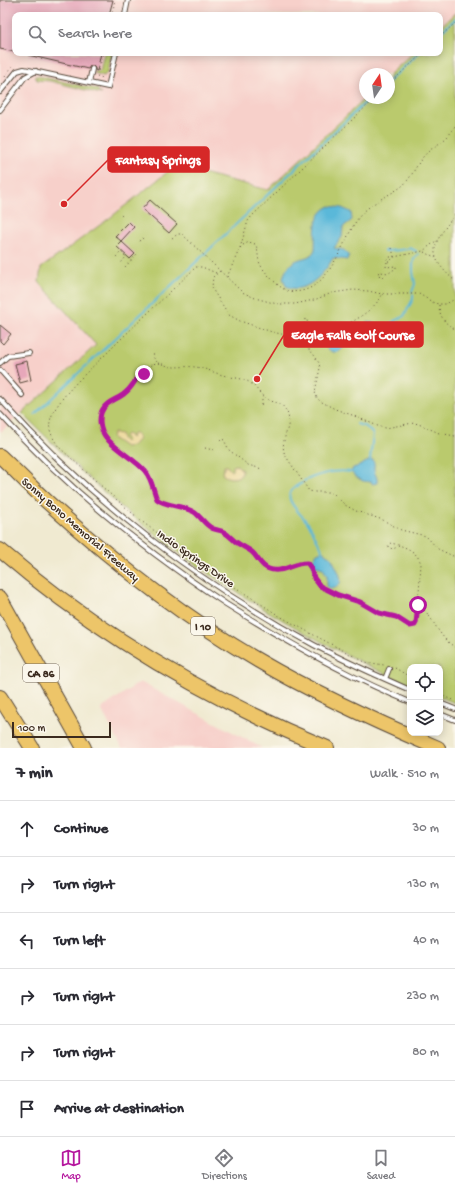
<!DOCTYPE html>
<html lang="en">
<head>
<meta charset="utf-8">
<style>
  body { margin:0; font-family:"Gochi Hand",sans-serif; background:#f2f2f3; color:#2b2b33 }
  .controls { position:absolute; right:12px; bottom:12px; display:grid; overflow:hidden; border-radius:8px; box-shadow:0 2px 10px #0003 }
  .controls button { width:36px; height:36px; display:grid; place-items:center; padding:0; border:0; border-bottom:1px solid #e1e1e2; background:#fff; color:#2b2b33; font:20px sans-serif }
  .compass { position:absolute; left:359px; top:68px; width:36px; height:36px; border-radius:50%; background:#fff; box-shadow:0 2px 10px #0003; rotate:13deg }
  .scale { position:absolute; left:12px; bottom:10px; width:99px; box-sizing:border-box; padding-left:4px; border:2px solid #3b2a1e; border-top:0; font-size:11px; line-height:14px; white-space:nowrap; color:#3b2a1e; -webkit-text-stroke:3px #fbf7ec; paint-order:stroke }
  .stop { position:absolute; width:12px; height:12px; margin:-9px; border:3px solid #b5179e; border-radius:50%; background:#fff }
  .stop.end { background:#b5179e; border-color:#fff; box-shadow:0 1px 4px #0008 }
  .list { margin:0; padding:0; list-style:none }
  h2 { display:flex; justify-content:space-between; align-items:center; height:52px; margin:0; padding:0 16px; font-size:17px }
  h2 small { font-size:13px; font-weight:400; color:#7c7c81 }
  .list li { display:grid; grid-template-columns:26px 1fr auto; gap:12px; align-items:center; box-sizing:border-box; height:56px; padding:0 16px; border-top:1px solid #e1e1e2 }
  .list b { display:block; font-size:15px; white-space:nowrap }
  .list em { font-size:13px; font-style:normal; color:#7c7c81 }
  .icon { flex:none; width:22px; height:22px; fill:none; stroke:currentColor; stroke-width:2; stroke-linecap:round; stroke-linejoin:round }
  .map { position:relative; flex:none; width:455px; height:748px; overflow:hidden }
  .search { position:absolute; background:#fff; box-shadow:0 2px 10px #0003; left:12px; right:12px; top:12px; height:44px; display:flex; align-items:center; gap:10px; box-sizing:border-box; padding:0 14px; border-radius:8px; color:#7c7c81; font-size:15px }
  .sheet { height:388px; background:#fff }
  nav { display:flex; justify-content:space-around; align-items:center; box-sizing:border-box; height:56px; border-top:1px solid #e1e1e2; background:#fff; font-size:11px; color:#7c7c81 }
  nav a { display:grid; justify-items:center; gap:2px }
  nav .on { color:#b5179e }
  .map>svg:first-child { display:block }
  .built { fill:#f7d0ca }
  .green { fill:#baca6d; stroke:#7a7a46 }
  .sand { fill:#eeda9e; stroke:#94825e }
  .water { fill:#5ab8d9; stroke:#4a717c }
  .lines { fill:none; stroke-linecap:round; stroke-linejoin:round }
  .stream { stroke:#5ab8d9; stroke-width:2 }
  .building { fill:#e7a7ba }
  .service-casing { stroke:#564739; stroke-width:6 }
  .motorway-casing { stroke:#564739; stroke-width:16 }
  .path { stroke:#564739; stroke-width:1; stroke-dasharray:1 3; stroke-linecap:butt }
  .service { stroke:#fff; stroke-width:4 }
  .motorway { stroke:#edc569; stroke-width:14 }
  .route { stroke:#b5179e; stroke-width:5 }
  .labels { text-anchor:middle; stroke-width:3; stroke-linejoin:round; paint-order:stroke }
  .shield { fill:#fbf7ec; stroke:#75685c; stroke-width:1 }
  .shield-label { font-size:11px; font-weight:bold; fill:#3b2a1e }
  .street-label { font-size:12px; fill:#3b2a1e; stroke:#fbf7ec }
  .leader { fill:none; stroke:#d62828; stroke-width:1.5 }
  .callout-dot { fill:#d62828; stroke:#fbf7ec; stroke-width:1.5 }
  .callout { fill:#d62828; stroke:#d62828; stroke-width:1.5 }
  .callout-label { font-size:13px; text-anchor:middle; font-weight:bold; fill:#fff }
</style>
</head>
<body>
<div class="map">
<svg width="455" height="748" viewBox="0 0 455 748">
  <rect width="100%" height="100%" fill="#fbf7ec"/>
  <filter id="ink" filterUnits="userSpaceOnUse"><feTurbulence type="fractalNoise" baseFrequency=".025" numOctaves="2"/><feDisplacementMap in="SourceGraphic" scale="8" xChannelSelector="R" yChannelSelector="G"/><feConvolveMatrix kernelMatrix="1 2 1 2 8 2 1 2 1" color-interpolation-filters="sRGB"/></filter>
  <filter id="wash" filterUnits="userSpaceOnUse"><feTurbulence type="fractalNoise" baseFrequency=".012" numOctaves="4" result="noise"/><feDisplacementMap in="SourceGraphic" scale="16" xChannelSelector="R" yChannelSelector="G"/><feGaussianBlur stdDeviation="0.9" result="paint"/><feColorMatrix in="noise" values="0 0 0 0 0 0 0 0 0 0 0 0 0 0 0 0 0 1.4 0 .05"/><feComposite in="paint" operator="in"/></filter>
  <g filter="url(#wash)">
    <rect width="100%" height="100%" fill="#f0ead1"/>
    <!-- built -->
    <path class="built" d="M0 0H455V13L440 27V15H15V53H413L389 75V74H365V98L268 190 175 166 111 217 39 282 96 345 1 432 0 430Z
      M140 682 262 748H122L101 709Z"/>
    <!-- green -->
    <path class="green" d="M455 13V703L440 697V667H410V685C384 674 359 661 333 648 251 605 173 553 103 491 75 466 49 440 22 413L96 345 39 282 41 268 111 217 175 166 268 190 365 98H389V75L413 53H440V27Z
      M104 53H112L108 72 104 76 94 73 95 70 100 71Z
      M35 76H38L97 89 101 94 50 81 37 80Z"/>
    <!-- sand -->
    <path class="sand" d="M113 433 121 434V437L125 442 127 440 124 436 126 434 129 435 131 438 133 434H137L139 439 133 446 125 447 112 438Z
      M237 465 242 470V474C237 479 229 479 223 475L222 471 224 469V466H227L231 471 233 470V466Z"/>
    <!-- water -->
    <path class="water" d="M330 206 342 208 351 212 352 220 343 227 342 237 334 248 344 250 349 255 347 260 333 258C325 273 305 296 286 286L283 278C291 251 310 264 315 249 316 233 312 214 330 206Z
      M367 322 373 323 378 328 377 332 371 335 365 344 363 346 348 343C345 345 344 347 341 350 334 357 324 347 321 340L322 337 329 334 335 337H339C347 326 350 328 362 327Z
      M370 460H373C375 464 374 466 374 470 375 475 378 477 377 483L373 484C370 481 368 482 363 481 359 479 353 475 351 472L353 468 359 466Z
      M322 551 331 557C332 559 333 561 334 563 338 571 348 586 331 589L327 586V576L323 568 313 565 312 562 317 553Z"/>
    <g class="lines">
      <!-- stream -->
      <path class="stream" d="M440 33 455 19
        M389 81 419 53
        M385 251C390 251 405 250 410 248L416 251
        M412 292 415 284 413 272V264L414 259 418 254
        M378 330H386L394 321 401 318 404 316 413 299V295
        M35 414 370 98
        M357 424 366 427 373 434 370 460
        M304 481C319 474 335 469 351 472
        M302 483C276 495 297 509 307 522 314 530 315 539 321 547L322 551"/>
    </g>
    <g id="blocks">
      <!-- building -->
      <path class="building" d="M0 0H113L109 15H15V52L0 49Z
        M28 53H101L97 71 95 70V68L93 66H90L88 69 28 55Z
        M150 200 177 224 169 233 142 209Z
        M129 222 134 227 121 241 115 236Z
        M121 241 135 254 130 259 116 246Z
        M0 325 11 334 3 344 0 341Z
        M27 361 31 380 20 383 15 364Z"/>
    </g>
  </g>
  <g filter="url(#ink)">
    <use href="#blocks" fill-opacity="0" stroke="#564739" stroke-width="1"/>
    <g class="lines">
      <!-- service casing -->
      <g class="service-casing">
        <path id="service" d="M125 15 128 0
          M89 83 92 69
          M0 92 17 71 24 69 108 87 116 53
          M0 110 25 77 36 71
          M0 363 8 356 29 353
          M0 370 22 395
          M0 399C88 498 197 582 314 645 345 661 378 676 410 690
          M0 414C66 488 144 550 226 604 285 641 346 676 410 702
          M385 679 389 669
          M440 703 455 709
          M440 714 455 720"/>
      </g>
      <!-- motorway casing -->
      <g class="motorway-casing">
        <path id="motorway" d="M0 456C17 472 34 490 52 506 116 564 185 618 259 661 317 695 377 722 438 748
          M0 550C98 634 209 699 327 748
          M0 598 84 748
          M0 697 32 748"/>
      </g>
      <!-- path -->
      <path class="path" d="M112 15 115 0
        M440 37 455 23
        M98 70H99L103 53
        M97 76 103 78
        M5 77 13 65
        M389 84 423 53
        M455 214C434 244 423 253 455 281
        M121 215 123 217
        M172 238 178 234H182L242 292 255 298 277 304H295L314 300 332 293 353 290 368 291 382 294H419L434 303 439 304H446L455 299
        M139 241 143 238
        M240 248 248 221 252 216 375 98
        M392 248 394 257 389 262 387 261V259L390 257H394L423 251 436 241
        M424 252 435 257
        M116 257 121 252 126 257 121 263
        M387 262 386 267 396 266V268L389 273 380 272 378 273V275L385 277 389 273
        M125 267 137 254
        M220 271 213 277 212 287 214 292 229 315 240 321 272 332 295 337 305 345 314 355 319 363 320 368 315 392 317 398 320 401 335 409 352 415 380 427 386 428 407 424 415 423 421 425 439 433 455 436
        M216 273 202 267H196C167 295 137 323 108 352 93 367 53 401 50 422 48 431 54 440 59 447L109 493 145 524 215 574 278 615 310 633 365 662 384 665
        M227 277 240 248 243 245 249 242 255 244C259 250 257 257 260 264 264 272 280 289 288 291 329 298 341 241 359 217 370 203 388 196 401 187 411 179 415 167 423 157 434 144 446 143 455 126
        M439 305C439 316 445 324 455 329
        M311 328 308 326 307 320 305 319 304 325 306 328C312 328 316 326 322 326 326 326 330 328 334 328 349 327 376 308 382 295
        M153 354V357L157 362
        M144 370 151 372
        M140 374 146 375
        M261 405 263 396
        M220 441 222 439 224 440 229 450 248 465 262 469
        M205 448 213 450 216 448
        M399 546 393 549 390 548 388 546 389 544 391 543C403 546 417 550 421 564L417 620 415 625C406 628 400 618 393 616 388 614 382 615 378 612 371 609 366 604 359 601 346 596 330 595 319 585 312 579 314 569 307 563 294 562 282 574 269 569 260 566 258 557 252 552 247 548 241 546 236 542 232 539 229 535 224 532 220 530 214 530 210 527 204 523 200 516 194 512 183 505 164 506 157 499 153 490 152 480 145 471 134 457 105 446 101 428 96 406 111 404 124 394 136 385 138 371 153 364 160 361 167 367 173 367 180 367 188 366 195 367 206 368 216 374 227 376 233 378 241 378 247 381 256 385 259 395 267 399 273 403 281 402 285 409 296 424 278 439 285 455L309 491 315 492H328L334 494 345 505 356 511 383 520 401 530 426 536 438 549 455 557
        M418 605C433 614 437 637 455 647
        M395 668 410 677
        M440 695 455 701"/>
      <!-- service -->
      <use href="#service" class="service"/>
      <!-- motorway -->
      <use href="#motorway" class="motorway"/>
    </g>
  </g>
  <g class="lines" filter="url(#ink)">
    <!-- route -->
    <path class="route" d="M144 374H140C135 380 132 388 125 393 119 399 107 401 103 409 101 412 100 417 100 421 100 444 132 455 145 471 152 479 153 490 157 499 164 506 183 505 194 512 200 516 204 523 210 527 214 530 220 530 224 532 229 535 232 539 236 542 241 546 247 548 252 552 258 557 260 566 269 569 282 574 294 562 307 563L311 568 314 578 320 586 338 595 360 602 379 613 396 617 410 626 415 625 416 623 418 605"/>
  </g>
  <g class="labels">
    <!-- shield labels -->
    <g class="shield">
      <rect x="191" y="617" width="24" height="18" rx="3"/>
      <rect x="23" y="664" width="36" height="18" rx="3"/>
    </g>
    <g class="shield-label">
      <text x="203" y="630">I 10</text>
      <text x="41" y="677">CA 86</text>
    </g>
    <!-- street labels -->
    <g class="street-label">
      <text transform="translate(81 529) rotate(41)" y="4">Sonny Bono Memorial Freeway</text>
      <text transform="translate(196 558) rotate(35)" y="4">Indio Springs Drive</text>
    </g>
  </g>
  <!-- callouts -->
  <path class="leader" d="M64 204L108 160M257 379L284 335"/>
  <g class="callout-dot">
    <circle cx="64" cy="204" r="4"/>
    <circle cx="257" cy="379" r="4"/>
  </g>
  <g class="callout">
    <rect x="108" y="147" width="101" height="25" rx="4"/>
    <rect x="284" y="322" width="139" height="25" rx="4"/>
  </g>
  <g class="callout-label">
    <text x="158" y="164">Fantasy Springs</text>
    <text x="353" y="339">Eagle Falls Golf Course</text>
  </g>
</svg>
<div class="controls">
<button><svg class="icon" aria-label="locate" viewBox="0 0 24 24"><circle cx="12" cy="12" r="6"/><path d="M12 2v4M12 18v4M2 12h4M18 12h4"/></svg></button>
<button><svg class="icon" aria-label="layers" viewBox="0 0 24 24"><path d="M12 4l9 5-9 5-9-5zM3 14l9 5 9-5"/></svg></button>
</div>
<svg class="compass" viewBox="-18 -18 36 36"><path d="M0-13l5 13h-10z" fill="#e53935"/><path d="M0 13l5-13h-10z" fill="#7c7c81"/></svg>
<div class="scale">100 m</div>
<div class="stop" style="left:418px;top:605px"></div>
<div class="stop end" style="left:144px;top:374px"></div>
<div class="search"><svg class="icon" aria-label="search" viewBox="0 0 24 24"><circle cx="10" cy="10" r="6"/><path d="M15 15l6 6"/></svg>Search here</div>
</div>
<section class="sheet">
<h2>7 min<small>Walk · 510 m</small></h2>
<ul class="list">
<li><svg class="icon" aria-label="ahead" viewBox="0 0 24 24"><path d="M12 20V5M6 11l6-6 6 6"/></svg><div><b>Continue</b></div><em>30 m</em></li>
<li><svg class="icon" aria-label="right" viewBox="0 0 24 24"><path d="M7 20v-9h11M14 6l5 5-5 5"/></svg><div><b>Turn right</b></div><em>130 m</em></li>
<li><svg class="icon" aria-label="left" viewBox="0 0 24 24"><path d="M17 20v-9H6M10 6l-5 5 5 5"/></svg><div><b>Turn left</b></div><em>40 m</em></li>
<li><svg class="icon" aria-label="right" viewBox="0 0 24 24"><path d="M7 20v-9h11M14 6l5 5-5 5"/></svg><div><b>Turn right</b></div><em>230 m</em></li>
<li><svg class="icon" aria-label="right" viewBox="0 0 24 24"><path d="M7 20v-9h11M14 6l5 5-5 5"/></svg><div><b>Turn right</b></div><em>80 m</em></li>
<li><svg class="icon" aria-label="arrive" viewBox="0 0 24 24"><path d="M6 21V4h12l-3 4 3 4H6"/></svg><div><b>Arrive at destination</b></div></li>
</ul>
</section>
<nav>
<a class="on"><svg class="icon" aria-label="map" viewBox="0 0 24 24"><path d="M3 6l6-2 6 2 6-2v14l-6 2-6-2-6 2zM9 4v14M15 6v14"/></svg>Map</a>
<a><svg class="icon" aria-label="directions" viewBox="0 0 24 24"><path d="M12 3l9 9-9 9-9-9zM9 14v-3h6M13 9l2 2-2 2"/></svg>Directions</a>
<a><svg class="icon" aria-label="saved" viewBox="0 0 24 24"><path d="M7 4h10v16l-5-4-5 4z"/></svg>Saved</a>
</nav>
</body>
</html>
